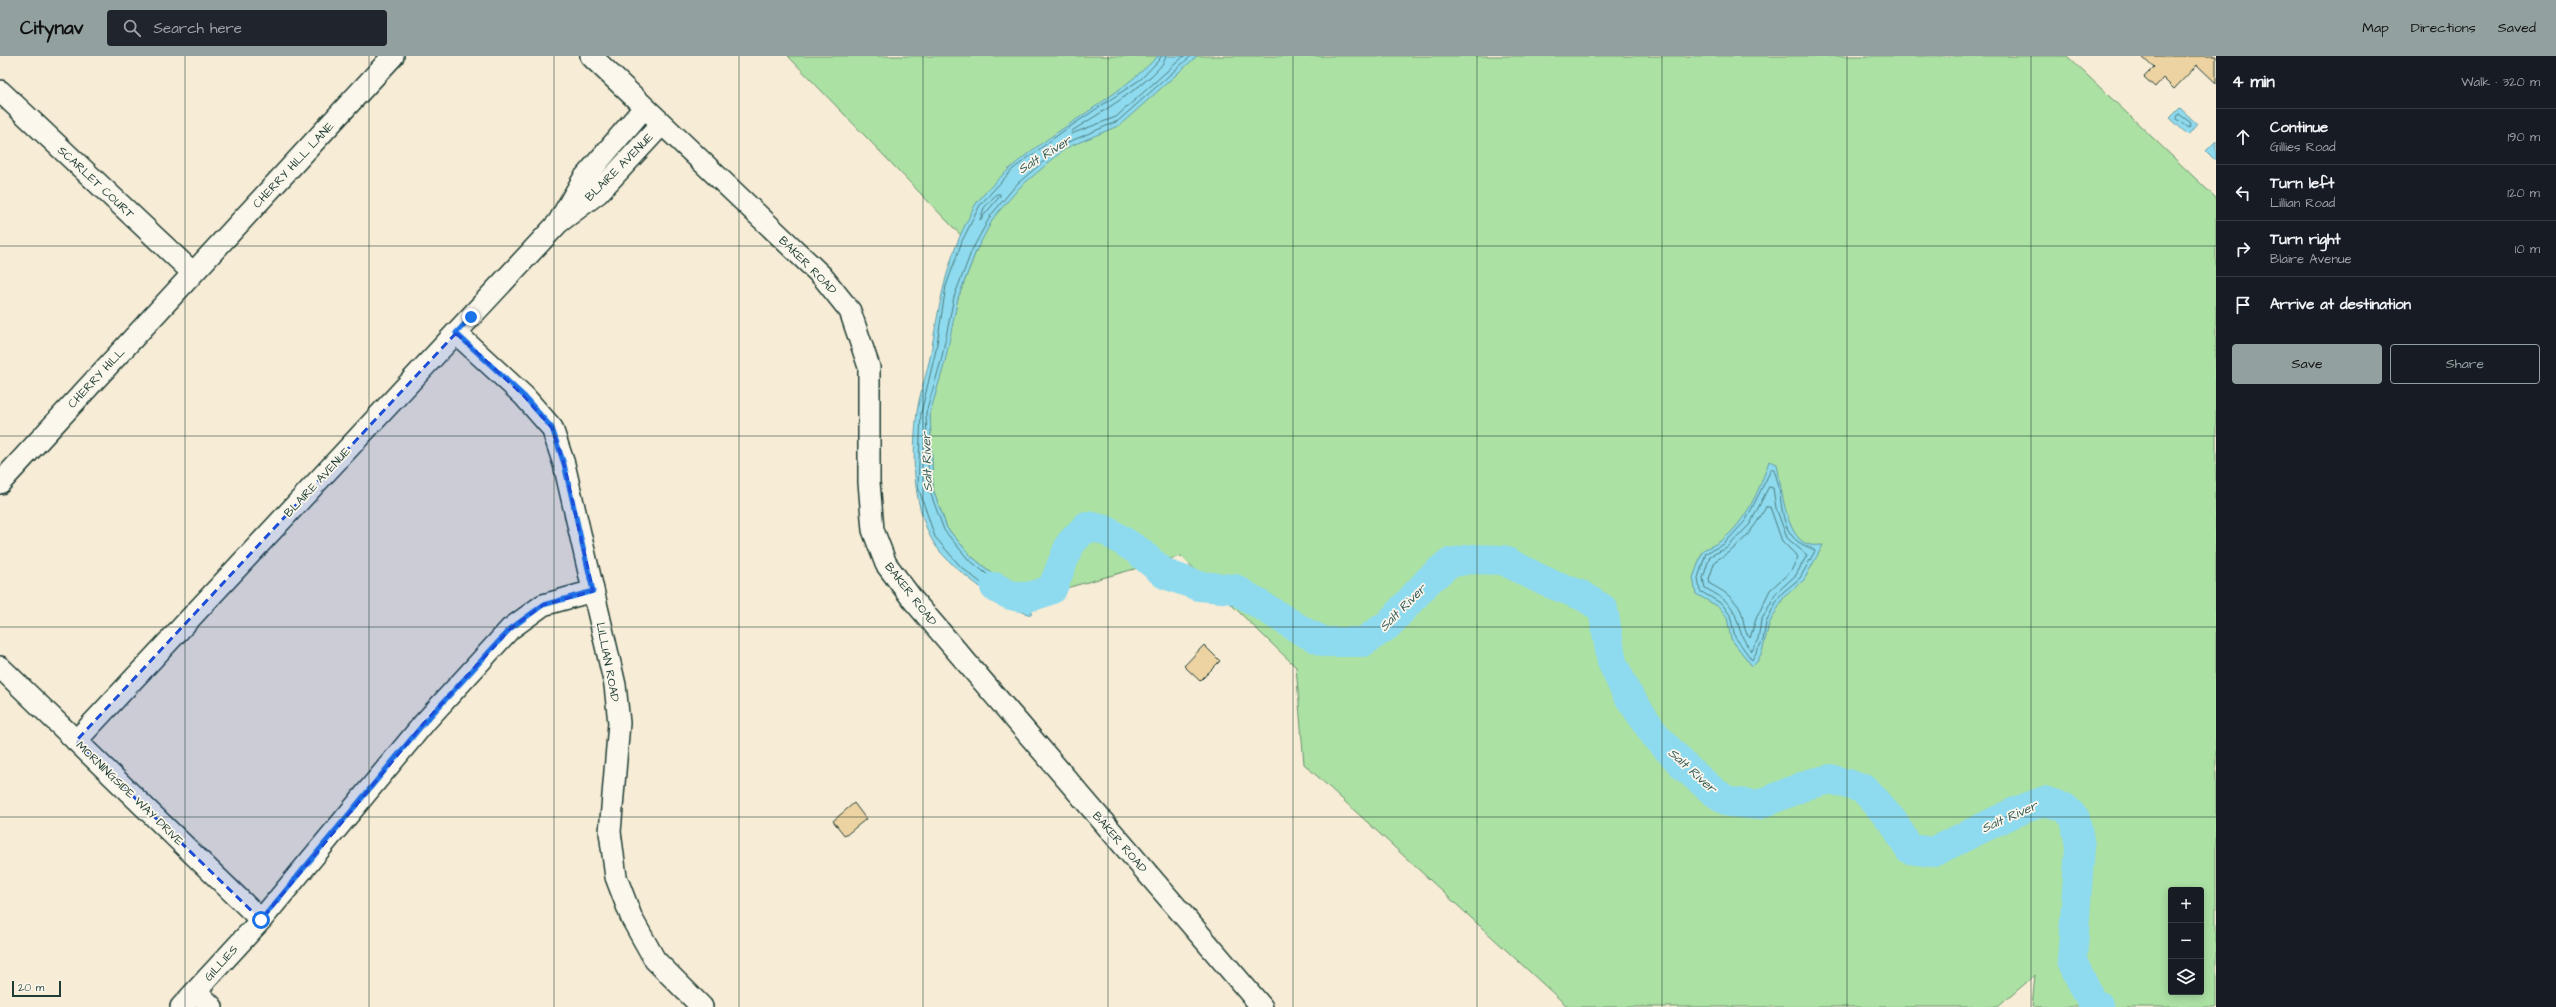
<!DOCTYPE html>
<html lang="en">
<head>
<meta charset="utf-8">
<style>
  body { margin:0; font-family:"Architects Daughter",sans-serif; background:#20242c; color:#f1f3f6 }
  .controls { position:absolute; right:12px; bottom:12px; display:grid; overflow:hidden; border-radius:4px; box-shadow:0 2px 10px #0003 }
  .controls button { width:36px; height:36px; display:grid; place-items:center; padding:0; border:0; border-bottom:1px solid #363941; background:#171b24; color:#f1f3f6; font:20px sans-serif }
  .scale { position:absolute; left:12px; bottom:10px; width:49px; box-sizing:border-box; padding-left:4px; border:2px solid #1f3d34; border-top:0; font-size:11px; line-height:14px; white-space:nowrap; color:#1f3d34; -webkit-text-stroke:3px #fbf7ec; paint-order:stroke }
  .stop { position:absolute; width:12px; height:12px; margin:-9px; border:3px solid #1a73e8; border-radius:50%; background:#fff }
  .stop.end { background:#1a73e8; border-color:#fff; box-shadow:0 1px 4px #0008 }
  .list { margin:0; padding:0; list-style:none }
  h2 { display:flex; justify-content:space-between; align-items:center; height:52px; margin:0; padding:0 16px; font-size:17px }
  h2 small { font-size:13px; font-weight:400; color:#9ea1a6 }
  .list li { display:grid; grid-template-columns:26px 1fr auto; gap:12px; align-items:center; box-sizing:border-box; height:56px; padding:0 16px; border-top:1px solid #363941 }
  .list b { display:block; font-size:15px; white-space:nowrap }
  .list p { margin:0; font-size:13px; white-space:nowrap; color:#9ea1a6 }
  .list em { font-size:13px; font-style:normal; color:#9ea1a6 }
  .actions { display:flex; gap:8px; padding:12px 16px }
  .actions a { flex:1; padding:9px 0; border:1px solid #92a19f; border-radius:4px; text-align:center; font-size:14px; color:#92a19f }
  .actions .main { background:#92a19f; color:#111 }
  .icon { flex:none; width:22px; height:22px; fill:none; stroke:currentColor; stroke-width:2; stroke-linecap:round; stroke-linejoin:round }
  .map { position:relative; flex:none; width:2216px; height:951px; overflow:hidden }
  header { display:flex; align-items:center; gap:24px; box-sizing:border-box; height:56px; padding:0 20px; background:#92a19f; color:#111 }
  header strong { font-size:19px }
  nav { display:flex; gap:22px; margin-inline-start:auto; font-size:14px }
  .search { width:280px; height:36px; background:#20242c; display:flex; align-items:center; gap:10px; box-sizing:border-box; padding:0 14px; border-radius:4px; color:#9ea1a6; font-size:15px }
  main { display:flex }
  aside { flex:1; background:#171b24 }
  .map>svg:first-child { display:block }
  .green { fill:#ace1a4; stroke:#668f6c; fill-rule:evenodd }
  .water { fill:#8edaee; stroke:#629ba4 }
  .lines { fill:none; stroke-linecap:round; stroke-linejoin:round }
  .shore { stroke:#4b7c7e; stroke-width:1 }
  .river { stroke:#8edaee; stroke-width:30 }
  .building { fill:#edd3a2; stroke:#1f3d34 }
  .minor-casing { stroke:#1f3d34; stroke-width:24 }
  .minor { stroke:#fbf7ec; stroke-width:21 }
  .route { stroke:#1a73e8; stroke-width:5 }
  .marked { fill:#1d4ed8; fill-opacity:0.2; stroke:#1d4ed8; stroke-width:3; stroke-dasharray:8 5; stroke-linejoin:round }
  .grid { fill:none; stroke:#1f3d34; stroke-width:1; stroke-opacity:0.55 }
  .labels { text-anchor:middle; stroke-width:3.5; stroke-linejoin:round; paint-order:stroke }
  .street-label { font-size:12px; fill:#1f3d34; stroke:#fbf7ec }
  .water-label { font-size:13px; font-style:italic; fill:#355c59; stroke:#fbf7ec }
</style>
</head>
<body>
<header>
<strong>Citynav</strong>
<div class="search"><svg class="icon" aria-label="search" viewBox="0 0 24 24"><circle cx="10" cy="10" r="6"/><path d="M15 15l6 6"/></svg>Search here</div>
<nav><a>Map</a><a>Directions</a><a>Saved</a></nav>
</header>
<main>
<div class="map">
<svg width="2216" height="951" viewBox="0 0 2216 951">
  <rect width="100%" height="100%" fill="#f7ecd6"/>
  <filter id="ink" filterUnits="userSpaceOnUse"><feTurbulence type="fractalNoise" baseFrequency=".025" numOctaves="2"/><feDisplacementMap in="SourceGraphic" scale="8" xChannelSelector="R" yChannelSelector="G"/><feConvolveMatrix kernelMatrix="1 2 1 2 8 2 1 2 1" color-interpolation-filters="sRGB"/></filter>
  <g filter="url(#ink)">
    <!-- green -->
    <path class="green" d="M788 0H2067L2216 142V951H2032L2035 919 1998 951H1568L1304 708 1296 611 1181 500 1034 541 1006 529 971 500 947 472 933 433 930 357 958 242 976 195ZM2171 834H2201V936H2171Z"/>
    <!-- water -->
    <path class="water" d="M1158 0H1197L1120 69 1066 92 1020 131 994 161 976 195 958 242 945 306 930 357 933 433 947 472 971 500 1006 529 1034 541 1031 559C1007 552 990 539 970 523 957 513 939 498 931 482 912 444 912 398 917 356 920 334 929 313 932 290 940 246 946 208 966 167 970 160 973 151 978 145 1030 82 1103 56 1158 0Z
      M2180 52 2197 68 2188 79 2170 62Z
      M2216 85V103L2215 104 2206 95Z
      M1769 405 1777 408C1781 428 1785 480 1807 488 1812 490 1818 489 1823 489L1804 524 1784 541 1769 568 1762 596 1757 606 1752 610 1731 583 1727 561 1719 551 1696 538 1693 522 1703 494C1709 491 1717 488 1722 484 1746 466 1760 433 1769 405Z"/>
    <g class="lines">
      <!-- shore -->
      <path class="shore" d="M1161 0 1159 4 1141 23 1062 76 1013 113 980 149 962 185 946 230 936 294 921 357 918 431 935 481 961 511 999 541 1015 550 1026 553 1028 552 1029 544 1004 532 968 503 944 474 929 433 926 357 941 305 954 241 972 194 991 159 1017 128 1064 88 1118 65 1191 0
        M1166 0C1164 20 1090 63 1072 75L1071 78 1116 61 1184 0
        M2179 58 2191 67 2189 72 2177 63Z
        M997 138H1000V140L980 164 984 152Z
        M1773 413C1784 433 1777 462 1793 481 1799 489 1813 492 1815 495L1800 522 1781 538 1773 552 1766 567 1763 584 1752 604 1735 581 1730 559 1722 548 1700 535 1698 522 1706 497 1724 488 1746 464 1771 414Z
        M1769 431 1773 432 1776 452 1787 482 1807 499 1796 519 1776 537 1761 565 1758 583 1752 595C1741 584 1740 572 1735 558 1730 545 1716 538 1705 532L1703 522 1710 500 1727 492 1750 468Z
        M1766 451H1770L1782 485 1798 501 1791 515 1770 534 1756 563 1750 582C1743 575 1744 564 1741 555 1735 542 1722 534 1710 528L1709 523 1715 505C1740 491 1752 476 1766 451Z"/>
      <!-- river -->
      <path class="river" d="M995 531C1016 545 1029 543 1052 533L1070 488 1087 470 1105 474 1137 494 1165 518 1199 530 1235 533 1304 576 1325 586H1363L1388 569 1429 524 1449 507 1472 503 1503 504 1542 524 1583 540 1603 553 1612 606 1626 636 1655 679 1685 711 1713 735 1729 746 1758 749 1809 728 1831 723 1864 733 1895 768 1909 793 1933 796 2013 757 2044 745 2065 752 2075 762 2080 790 2072 905 2092 947 2100 951"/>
    </g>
    <!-- building -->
    <path class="building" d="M2142 0H2216V27L2197 9 2174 33 2163 22 2155 31 2144 21 2154 11Z
      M1204 589 1220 605 1200 625 1184 610Z
      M854 747 866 763 845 780 833 765Z"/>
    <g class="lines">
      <!-- minor casing -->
      <g class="minor-casing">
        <path id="minor" d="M591 0 822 220 850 255 869 311V426L873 474 886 508 913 544 1262 951
          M0 35 193 217
          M644 52 584 122 558 167 598 137 661 69
          M456 277 524 340 552 372 564 408 615 629 619 667 610 776 616 821 632 863 655 904 702 951
          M0 427 393 0
          M0 611 261 864
          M76 685 558 167
          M196 935 212 951
          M181 951 261 864 425 666 510 573 543 549 593 535"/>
      </g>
      <!-- minor -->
      <use href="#minor" class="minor"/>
    </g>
  </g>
  <g class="lines" filter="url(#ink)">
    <!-- route -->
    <path class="route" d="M261 864 425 666 510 573 543 549 593 535 564 408 552 372 524 340 456 277 471 261"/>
  </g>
  <!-- marked area -->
  <path class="marked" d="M456 277 524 340 552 372 564 408 593 535 543 549 510 573 425 666 261 864 76 685Z"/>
  <!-- grid -->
  <path class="grid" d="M185 0V951M369 0V951M554 0V951M739 0V951M923 0V951M1108 0V951M1293 0V951M1477 0V951M1662 0V951M1847 0V951M2031 0V951M0 190H2216M0 380H2216M0 571H2216M0 761H2216"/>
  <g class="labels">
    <!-- street labels -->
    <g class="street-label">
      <text transform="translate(293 109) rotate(-47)" y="4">CHERRY HILL LANE</text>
      <text transform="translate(619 111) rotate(-45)" y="4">BLAIRE AVENUE</text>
      <text transform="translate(96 126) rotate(43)" y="4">SCARLET COURT</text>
      <text transform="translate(808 209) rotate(45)" y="4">BAKER ROAD</text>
      <text transform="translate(96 322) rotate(-47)" y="4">CHERRY HILL</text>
      <text transform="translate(317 426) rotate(-47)" y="4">BLAIRE AVENUE</text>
      <text transform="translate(911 538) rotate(52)" y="4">BAKER ROAD</text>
      <text transform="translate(608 606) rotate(79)" y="4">LILLIAN ROAD</text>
      <text transform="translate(130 737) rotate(44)" y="4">MORNINGSIDE WAY DRIVE</text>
      <text transform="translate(1120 786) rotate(49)" y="4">BAKER ROAD</text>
      <text transform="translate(221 907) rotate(-48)" y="4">GILLIES</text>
    </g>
    <!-- water labels -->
    <g class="water-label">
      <text transform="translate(1044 98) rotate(-32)" y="5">Salt River</text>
      <text transform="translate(926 406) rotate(-92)" y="5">Salt River</text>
      <text transform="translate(1402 551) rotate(-45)" y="5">Salt River</text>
      <text transform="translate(1693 714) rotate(42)" y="5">Salt River</text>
      <text transform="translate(2009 760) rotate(-24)" y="5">Salt River</text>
    </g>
  </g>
</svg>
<div class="controls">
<button>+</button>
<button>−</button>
<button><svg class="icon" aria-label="layers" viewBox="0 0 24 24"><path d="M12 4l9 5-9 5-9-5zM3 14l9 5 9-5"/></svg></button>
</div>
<div class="scale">20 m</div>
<div class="stop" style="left:261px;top:864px"></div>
<div class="stop end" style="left:471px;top:261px"></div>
</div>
<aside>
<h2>4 min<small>Walk · 320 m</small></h2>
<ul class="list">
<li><svg class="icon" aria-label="ahead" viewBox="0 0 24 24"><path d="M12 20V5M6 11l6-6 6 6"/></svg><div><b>Continue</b><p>Gillies Road</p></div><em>190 m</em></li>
<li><svg class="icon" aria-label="left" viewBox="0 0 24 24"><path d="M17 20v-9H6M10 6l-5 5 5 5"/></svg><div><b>Turn left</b><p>Lillian Road</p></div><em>120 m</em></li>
<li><svg class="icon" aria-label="right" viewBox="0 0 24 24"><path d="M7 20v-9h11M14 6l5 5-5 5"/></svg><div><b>Turn right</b><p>Blaire Avenue</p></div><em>10 m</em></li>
<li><svg class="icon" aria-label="arrive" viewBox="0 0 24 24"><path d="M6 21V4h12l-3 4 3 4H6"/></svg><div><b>Arrive at destination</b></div></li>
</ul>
<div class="actions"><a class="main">Save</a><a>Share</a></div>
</aside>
</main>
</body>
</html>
